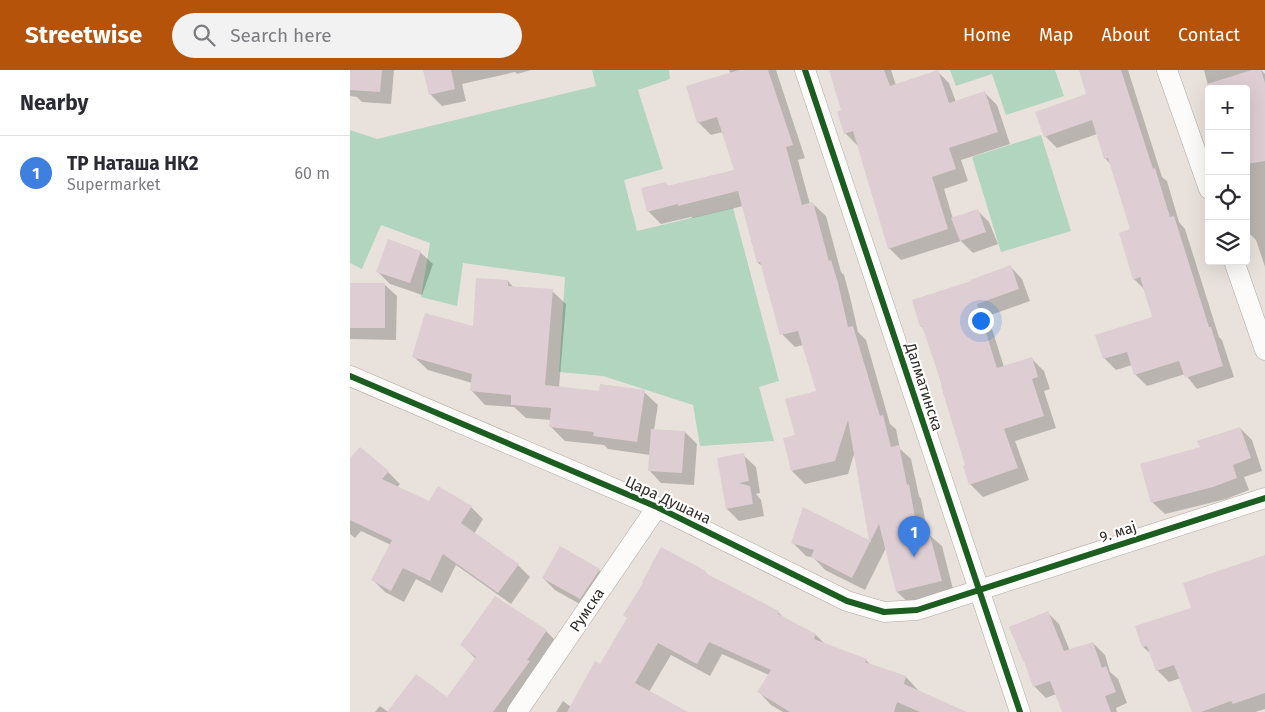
<!DOCTYPE html>
<html lang="en">
<head>
<meta charset="utf-8">
<style>
  body { margin:0; font-family:"Fira Sans",sans-serif; background:#f2f2f3; color:#2b2b33 }
  .controls { position:absolute; right:15px; top:15px; display:grid; overflow:hidden; border-radius:5px; box-shadow:0 5px 20px #0002 }
  .controls button { width:45px; height:45px; display:grid; place-items:center; padding:0; border:0; border-bottom:1px solid #e1e1e2; background:#fff; color:#2b2b33; font:25px sans-serif }
  .you { position:absolute; left:630px; top:250px; width:18px; height:18px; margin:-12px; border:4px solid #fff; border-radius:50%; background:#1a73e8; box-shadow:0 0 0 8px #1a73e833 }
  .badge { display:grid; place-items:center; width:32px; height:32px; border-radius:50%; background:#b45309; color:#fff; font-size:16px; font-weight:700 }
  .pin { position:absolute; translate:-50% -41px; filter:drop-shadow(0 1px 2px #0008) }
  .pin::after { content:''; position:absolute; top:26px; width:18px; height:15px; background:inherit; clip-path:polygon(0 0,100% 0,50% 100%) }
  .list { margin:0; padding:0; list-style:none }
  h2 { display:flex; justify-content:space-between; align-items:center; height:65px; margin:0; padding:0 20px; font-size:21px }
  h2 small { font-size:16px; font-weight:400; color:#7c7c81 }
  .list li { display:grid; grid-template-columns:32px 1fr auto; gap:15px; align-items:center; box-sizing:border-box; height:75px; padding:0 20px; border-top:1px solid #e1e1e2 }
  .list b { display:block; font-size:19px; white-space:nowrap }
  .list p { margin:0; font-size:16px; white-space:nowrap; color:#7c7c81 }
  .list em { font-size:16px; font-style:normal; color:#7c7c81 }
  .icon { flex:none; width:28px; height:28px; fill:none; stroke:currentColor; stroke-width:2; stroke-linecap:round; stroke-linejoin:round }
  .map { position:relative; flex:none; width:915px; height:642px; overflow:hidden }
  header { display:flex; align-items:center; gap:30px; box-sizing:border-box; height:70px; padding:0 25px; background:#b45309; color:#fff }
  header strong { font-size:24px }
  nav { display:flex; gap:28px; margin-inline-start:auto; font-size:18px }
  .search { width:350px; height:45px; background:#f2f2f3; display:flex; align-items:center; gap:12px; box-sizing:border-box; padding:0 18px; border-radius:28px; color:#7c7c81; font-size:19px }
  main { display:flex }
  aside { flex:1; background:#fff }
  .map>svg:first-child { display:block }
  .green { fill:#b1d5bf }
  .shadow { fill:#0003 }
  .building { fill:#decdd2 }
  .lines { fill:none; stroke-linecap:round; stroke-linejoin:round }
  .street-casing { stroke:#afa9a4; stroke-width:21 }
  .street { stroke:#fcfbfa; stroke-width:20 }
  .cycleway-casing { stroke:#fff; stroke-width:9 }
  .cycleway { stroke:#1b5e20; stroke-width:6 }
  .labels { text-anchor:middle; stroke-width:4; stroke-linejoin:round; paint-order:stroke }
  .street-label { font-size:15px; fill:#322d29; stroke:#fff }
</style>
</head>
<body>
<header>
<strong>Streetwise</strong>
<div class="search"><svg class="icon" aria-label="search" viewBox="0 0 24 24"><circle cx="10" cy="10" r="6"/><path d="M15 15l6 6"/></svg>Search here</div>
<nav><a>Home</a><a>Map</a><a>About</a><a>Contact</a></nav>
</header>
<main>
<aside>
<h2>Nearby<small></small></h2>
<ul class="list">
<li><span class="badge" style="background:#3f7fe0">1</span><div><b>ТР Наташа НК2</b><p>Supermarket</p></div><em>60 m</em></li>
</ul>
</aside>
<div class="map">
<svg width="915" height="642" viewBox="0 0 915 642">
  <rect width="100%" height="100%" fill="#e9e2dc"/>
  <!-- green -->
  <path class="green" d="M242 0H319L320 9 288 20 313 99 274 110 287 161 383 138 429 311 409 317 424 371 350 376 343 335 253 306 209 302 215 207 113 193 107 236 71 227 80 173 31 155 12 199 0 193V60L27 69 246 16Z
    M600 0H705L714 26 656 45 642 4 606 16Z
    M691 65 721 161 651 182 622 87Z"/>
  <!-- shadow -->
  <path class="shadow" d="M0 0H44L41 34 12 32 7 27 0 26Z
    M75 0H181L167 4 165 2 112 14 116 31 92 36 80 24Z
    M379 0H426L455 88 448 90 460 134H463L476 146 491 202 494 205 500 227 508 262 516 270 540 354 546 359 550 379 561 389 569 426 571 429 578 464 592 476 604 523 560 534 547 522 536 478 515 520 475 500 464 488 456 486 443 473 454 439 521 472 505 381 498 404 455 414 442 401 446 366 467 322 453 275 445 277 432 264 412 196 408 193 393 136 343 148 341 147 311 154 298 141 316 114 319 117 385 101 373 62 361 65 348 52 381 4Z
    M480 0H541L546 15 587 1 599 13 606 32 635 23 647 35 660 74 611 90 618 111 594 119 603 149 627 140 639 152 648 174 623 183 611 171 551 190 539 178 508 76 495 63 493 41Z
    M730 0H778L812 107 817 111 829 152 835 159 869 267 872 270 884 307 847 319 835 304 797 316 785 304 782 295 766 300 754 288 804 247 795 220 784 209 781 160 762 96 755 88 747 64 707 78 695 66 738 25Z
    M854 0H911L915 4V197L906 170 900 164 896 152V19H859Z
    M70 182 83 194 72 225 40 214 28 202Z
    M660 196 672 209 680 231 638 246 654 297 682 289 694 301 700 319 694 321 706 358 665 371 679 410 633 427 620 414 617 396 575 260 571 256 622 212Z
    M158 211 164 218 202 221 216 234 209 318 251 322H294L308 335 304 360 335 362 347 374 344 415 311 413 299 400 300 385 258 379 254 375 215 371 201 357V350L176 348 164 337 135 335 122 321V313L78 300 64 287 124 258Z
    M0 214H34L47 226 46 270 0 269Z
    M890 358 902 370 912 401 894 407 899 420 876 429 815 444 802 432Z
    M393 385 406 397 410 423 406 424 411 430 414 446 389 451 377 439Z
    M0 390 38 402 50 414 47 418 80 433 121 437 133 449 124 464 168 495 180 507 161 534 106 495 92 523 66 509 54 532 35 522 23 510 41 475 11 461 5 468 0 464Z
    M210 478 249 500 262 512 242 541 205 520 193 508Z
    M915 486V639L905 642H843L831 608 819 612 807 600 802 585 793 577Z
    M355 502 359 506 428 542 435 549 466 565 476 575 516 590 521 595 556 607 568 620V621L610 642H433L421 635 409 622 419 605 372 584 360 606 321 585 299 622 334 642H206L213 631 221 637 251 596Z
    M146 528 196 561 211 576 169 642H39L97 629 126 589 111 574Z
    M698 543 709 554 720 581 743 573 755 585 760 602 768 609 777 633 766 638 767 642H713L706 624 696 628 684 616Z
    M30 636 38 642H25Z"/>
  <!-- building -->
  <path class="building" d="M0 0H32L30 22 0 20Z
    M73 0H101L105 19 79 25Z
    M389 0H418L443 75 436 77 452 135 463 132 479 191 481 190 488 213 498 257 503 256 530 346 533 345 541 377 549 375 557 415 559 414 568 465 579 462 592 511 546 522 529 454 502 508 461 487 464 480 441 473 453 437 519 470 498 350 485 391 441 401 433 368 445 365 435 329 466 321 448 261 430 265 410 192 407 193 388 121 328 136V134L297 142 291 118 316 112 317 116 384 100 367 47 347 53 336 16Z
    M479 0H534L540 16 588 0 599 33 635 21 648 62 599 78 606 99 582 107 598 159 538 179 503 61 494 64 487 42 491 40Z
    M729 0H771L803 99 805 98 820 147 824 146 859 257H861L873 296 835 308 829 291 784 305 777 282 753 289 745 265 802 247 790 207 783 210 769 163 780 159 758 88 754 89 742 50 694 67 685 42 736 24Z
    M902 0H911L915 13V91L896 94V19H859V21L857 14Z
    M628 139 636 162 610 171 601 148Z
    M38 169 71 181 60 213 26 202Z
    M661 195 669 219 627 234 647 298 682 287 688 307 682 309 694 346 654 359 668 398 619 415 613 396 615 395 591 316 592 315 572 256 570 257 562 230 621 211 620 210Z
    M126 208 158 210V216L203 219 195 315 249 321 250 314 295 320 287 372 243 366 244 362 199 357 201 338 161 335V325L120 321 122 304 62 287 75 243 123 256Z
    M0 213H35V258H0Z
    M890 357 901 388 883 395 887 408 863 417 801 433 790 394 850 377 847 371Z
    M301 359 335 361 332 403 298 401Z
    M10 377 39 401 32 409 79 431 88 416 122 436 111 453 169 494 148 523 93 484 80 511 53 498 41 521 21 510 42 470 0 450V388Z
    M394 383 399 411 389 413 400 416 403 434 376 439 367 388Z
    M210 476 250 499 230 529 192 508Z
    M311 477 356 501 355 503 429 541 428 544 466 564 464 569 517 589 515 592 556 606 554 614 617 642H570L547 632 544 642H440L407 622 421 600 359 572 347 594 308 573 285 613 338 642H217L245 591 250 594 277 548 273 545 293 513 292 512Z
    M915 485V623L883 634 881 631 851 642H842L824 595 806 601 797 576 792 577 785 556 841 538 833 513Z
    M145 526 197 560 177 590 180 591 143 642H37L66 604 97 627 126 587 110 575Z
    M698 541 714 581 743 572 752 598 756 596 766 622 755 626 761 642H712L700 611 683 617 674 591H673L659 557Z"/>
  <g class="lines">
    <!-- street casing -->
    <g class="street-casing">
      <path id="street" d="M455 0 670 642
        M817 0 859 119
        M884 191 915 280
        M0 306 307 437 497 531 534 542 567 540 915 428
        M167 642 307 437"/>
    </g>
    <!-- street -->
    <use href="#street" class="street"/>
    <!-- cycleway casing -->
    <g class="cycleway-casing">
      <path id="cycleway" d="M455 0 670 642
        M0 306 307 437 497 531 534 542 567 540 915 428"/>
    </g>
    <!-- cycleway -->
    <use href="#cycleway" class="cycleway"/>
  </g>
  <g class="labels">
    <!-- street labels -->
    <g class="street-label">
      <text transform="translate(574 317) rotate(72)" y="5">Далматинска</text>
      <text transform="translate(318 430) rotate(25)" y="5">Цара Душана</text>
      <text transform="translate(768 462) rotate(-18)" y="5">9. мај</text>
      <text transform="translate(237 540) rotate(-56)" y="5">Румска</text>
    </g>
  </g>
</svg>
<div class="controls">
<button>+</button>
<button>−</button>
<button><svg class="icon" aria-label="locate" viewBox="0 0 24 24"><circle cx="12" cy="12" r="6"/><path d="M12 2v4M12 18v4M2 12h4M18 12h4"/></svg></button>
<button><svg class="icon" aria-label="layers" viewBox="0 0 24 24"><path d="M12 4l9 5-9 5-9-5zM3 14l9 5 9-5"/></svg></button>
</div>
<div class="you"></div>
<div class="pin badge" style="left:564px;top:487px;background:#3f7fe0">1</div>
</div>
</main>
</body>
</html>
